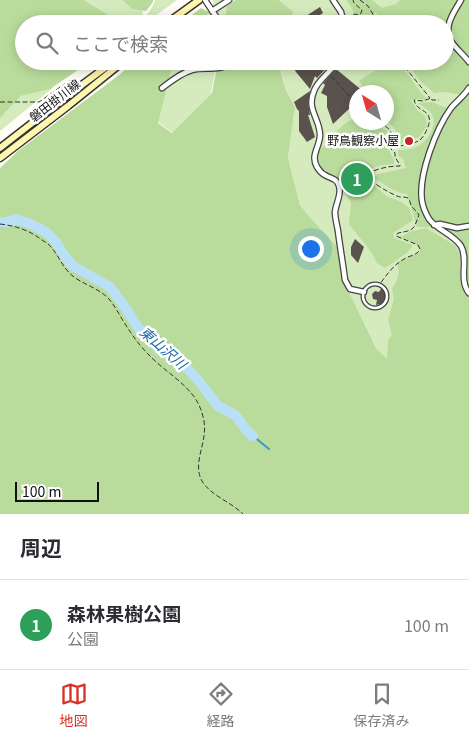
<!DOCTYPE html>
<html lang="ja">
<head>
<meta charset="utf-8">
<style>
  body { margin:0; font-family:Georgia,"Noto Sans JP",serif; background:#f2f2f3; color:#2b2b33 }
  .compass { position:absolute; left:349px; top:85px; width:45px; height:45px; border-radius:50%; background:#fff; box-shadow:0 2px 12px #0003; rotate:323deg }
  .scale { position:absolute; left:15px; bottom:12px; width:84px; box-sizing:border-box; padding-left:5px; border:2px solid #111; border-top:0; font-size:14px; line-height:18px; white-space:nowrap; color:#111; -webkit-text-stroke:4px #fff; paint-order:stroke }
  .you { position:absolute; left:310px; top:248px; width:18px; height:18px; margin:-12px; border:4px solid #fff; border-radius:50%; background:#1a73e8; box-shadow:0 0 0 8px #1a73e833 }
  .badge { display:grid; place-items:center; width:32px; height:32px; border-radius:50%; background:#d93025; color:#fff; font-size:16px; font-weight:700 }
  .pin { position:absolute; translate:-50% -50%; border:2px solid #fff; box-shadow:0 1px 5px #0006 }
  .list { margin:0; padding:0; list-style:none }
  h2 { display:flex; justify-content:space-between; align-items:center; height:65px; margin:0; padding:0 20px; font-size:21px }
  h2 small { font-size:16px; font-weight:400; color:#7c7c81 }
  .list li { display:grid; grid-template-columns:32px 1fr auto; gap:15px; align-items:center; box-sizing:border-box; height:90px; padding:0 20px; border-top:1px solid #e1e1e2 }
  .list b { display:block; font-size:19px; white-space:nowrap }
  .list p { margin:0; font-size:16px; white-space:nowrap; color:#7c7c81 }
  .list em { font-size:16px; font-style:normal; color:#7c7c81 }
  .icon { flex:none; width:28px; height:28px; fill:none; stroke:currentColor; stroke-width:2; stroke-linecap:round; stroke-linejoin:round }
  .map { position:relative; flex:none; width:469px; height:514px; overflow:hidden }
  .search { position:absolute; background:#fff; box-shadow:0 2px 12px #0003; left:15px; right:15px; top:15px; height:55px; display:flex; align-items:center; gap:12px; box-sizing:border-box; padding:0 18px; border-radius:28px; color:#7c7c81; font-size:19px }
  .sheet { height:155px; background:#fff }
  nav { display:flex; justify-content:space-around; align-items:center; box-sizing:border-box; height:70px; border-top:1px solid #e1e1e2; background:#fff; font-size:14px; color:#7c7c81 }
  nav a { display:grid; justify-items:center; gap:2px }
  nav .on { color:#d93025 }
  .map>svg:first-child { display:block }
  .green { fill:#d5ebbd; fill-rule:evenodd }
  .forest { fill:#b9dc9c }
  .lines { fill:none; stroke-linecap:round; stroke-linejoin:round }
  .stream { stroke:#3f96cf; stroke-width:2 }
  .river { stroke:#b9e0f7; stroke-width:10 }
  .building { fill:#5a524d }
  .lane-casing { stroke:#444; stroke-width:5 }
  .street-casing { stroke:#444; stroke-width:7 }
  .secondary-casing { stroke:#333; stroke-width:9 }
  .path { stroke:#333; stroke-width:1; stroke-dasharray:5 2.5; stroke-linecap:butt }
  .lane { stroke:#fff; stroke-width:2.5 }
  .street { stroke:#fff; stroke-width:4.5 }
  .secondary { stroke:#fff6b0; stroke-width:6 }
  .poi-dot { fill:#c4262e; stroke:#fff; stroke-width:2 }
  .labels { text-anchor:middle; stroke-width:5; stroke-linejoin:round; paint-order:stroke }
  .street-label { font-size:12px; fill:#111; stroke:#fff }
  .poi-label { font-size:12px; fill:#111; stroke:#fff; text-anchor:end }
  .water-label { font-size:14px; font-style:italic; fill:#1768a6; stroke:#fff }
</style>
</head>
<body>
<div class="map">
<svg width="469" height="514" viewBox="0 0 469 514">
  <rect width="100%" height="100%" fill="#fffdf5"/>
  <!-- green -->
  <path class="green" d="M84 0H122L132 9 142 10 143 15 115 19Z
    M155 0H177L144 24H138C145 17 152 10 155 0Z
    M213 0H231L226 3 227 6 224 24H199L208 11 211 10 210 8 213 5Z
    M279 0H461L469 62V86L460 245 469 291V330L413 370 399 372 376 348 350 294 336 245 315 223 300 205 288 158 295 107 285 88 279 61H445V24H288L292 12ZM356 92H386V122H356Z
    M174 61H217L211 94 173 133 158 122Z
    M54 87 0 131V116L5 113 21 96Z"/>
  <!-- forest -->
  <path class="forest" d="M0 0H84L115 19 147 15 138 24H24V61H91L50 89 21 96 0 118Z
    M122 0H153V2L146 11 132 9Z
    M235 0H279L293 12 288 24H224L227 6Z
    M346 0H372L382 8 396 4 400 0H469V63L451 42 452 47 469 65V291L464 280 460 245 436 229 423 211 426 220 432 227H417L407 194C395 193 384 184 374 178L378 174 406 168 403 159 398 155V150C406 150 415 149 421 144 430 138 438 122 431 113 428 109 422 106 418 103L432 102 447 108 430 144 423 167C433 142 444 116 462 95L445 92 434 93 420 81 406 61H445V24H382L376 12 368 21 358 23 352 8Z
    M201 8 209 12 200 24H180Z
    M135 61H174L158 123 172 133 212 93 218 61H280L281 72 285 88 295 107 288 158 300 205 315 223 336 245 350 294 376 348 387 359 388 340 392 335 388 320 394 299 392 289 397 280 399 272 397 263 416 254 420 252 418 245 400 237 412 231 426 228 456 246 460 257V277L462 287 469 298V514H0V168L18 151 119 75Z
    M388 61H398L422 94 428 100 419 99 411 100 418 111 425 116 427 126 419 137 397 145 395 129 387 121 386 92H367L359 81C368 74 379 69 388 61Z
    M355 118 356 119V122L372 123 387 131 388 148 394 160V164C381 165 373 166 363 174L367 181 375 186 388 197 402 202 409 208 413 220 393 233 394 238 413 245 408 252 385 268 377 263 372 253 349 224 351 204 346 192 339 183 323 175 314 156 328 142 334 134 344 124Z"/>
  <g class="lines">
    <!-- stream -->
    <path class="stream" d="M253 436 269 449"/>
    <!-- river -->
    <path class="river" d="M0 222H7L16 219 30 224 46 232 56 242 63 254 73 266 110 287 127 310 131 317 139 329 157 346 189 370 201 384 218 406 235 415 248 432 253 436"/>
  </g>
  <!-- building -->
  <path class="building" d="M320 7 323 13 309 22 306 16Z
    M290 61H327L330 64 317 78 315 76 310 89 296 72Z
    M336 69 364 92H356V105L354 107H351L333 124 327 107V96L321 93 325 85 323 83Z
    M310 91 308 103 310 115H308L315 137 307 142 299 131V111L297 109 294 102Z
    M355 239 364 247 358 263 351 255V247Z
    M382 287 385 290 386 295 384 301 381 304 376 305 377 300 373 299 372 294 375 291 379 292Z"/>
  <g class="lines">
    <!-- lane casing -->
    <g class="lane-casing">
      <path id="lane" d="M363 296a12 12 0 1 1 24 0a12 12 0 1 1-24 0Z"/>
    </g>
    <!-- street casing -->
    <g class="street-casing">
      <path id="street" d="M205 0 221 24
        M333 0 341 12 344 24
        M461 0C454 12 443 26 451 41 455 48 464 55 469 62
        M212 11 229 0
        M337 61C331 73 318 79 314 91 306 109 320 119 320 135 320 147 310 155 317 167 319 170 322 174 325 175 331 179 337 178 339 186 342 194 336 203 335 212 335 218 337 225 338 231 340 247 343 264 345 280L350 289 364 292
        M162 88C171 81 181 73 192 70 205 66 219 72 230 63L231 61
        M469 88C464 96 457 101 451 108 436 129 418 175 422 201 423 207 426 214 429 219 437 230 453 234 461 246 469 260 458 279 469 293
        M434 225 440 224 457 228 469 226"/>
    </g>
    <!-- secondary casing -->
    <g class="secondary-casing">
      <path id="secondary" d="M166 24 199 0
        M0 148 63 99 114 61
        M0 158 68 106 124 61"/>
    </g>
    <!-- path -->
    <path class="path" d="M360 0 368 6 379 24
      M348 20 354 14 359 15 361 13 362 10 354 3 353 0
      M400 61 430 98
      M331 76 356 103
      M0 102H39L73 78
      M379 122C393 131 393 131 390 148L395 153V157L400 165V166C388 166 375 169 365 175 369 181 392 195 400 197 401 197 406 197 408 198 410 200 410 203 411 205 413 209 417 211 419 215 413 230 415 230 398 233L396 236 418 245 420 249C417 256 410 255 404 259 393 265 387 275 379 285
      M391 146C398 147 416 144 421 139 424 136 426 132 427 129 429 125 430 121 429 117 426 109 417 111 414 100L423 101 431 98 432 100H439
      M0 224C16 226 29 230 42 240 45 242 49 244 51 247 60 257 62 268 74 277 85 285 100 289 109 299 114 305 118 312 122 319 130 332 138 344 149 355 164 371 188 384 198 403 203 413 206 425 204 436 202 451 194 467 202 481 210 495 231 502 243 514"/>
    <!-- lane -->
    <use href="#lane" class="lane"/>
    <!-- street -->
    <use href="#street" class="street"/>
    <!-- secondary -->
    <use href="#secondary" class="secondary"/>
  </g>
  <!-- markers -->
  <circle class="poi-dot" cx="409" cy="141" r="5"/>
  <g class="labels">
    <!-- street labels -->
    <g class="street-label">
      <text transform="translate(55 101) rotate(-38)" y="4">磐田掛川線</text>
    </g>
    <!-- poi labels -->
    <g class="poi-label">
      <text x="399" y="145">野鳥観察小屋</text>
    </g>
    <!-- water labels -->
    <g class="water-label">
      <text transform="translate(163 348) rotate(41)" y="5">東山沢川</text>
    </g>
  </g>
</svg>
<svg class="compass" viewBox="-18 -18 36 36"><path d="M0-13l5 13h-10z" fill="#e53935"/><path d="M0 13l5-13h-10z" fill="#7c7c81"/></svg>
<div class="scale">100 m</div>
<div class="you"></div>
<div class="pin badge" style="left:357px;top:179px;background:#2e9e5b">1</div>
<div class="search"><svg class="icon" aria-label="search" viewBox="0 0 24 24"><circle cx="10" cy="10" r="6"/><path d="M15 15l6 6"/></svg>ここで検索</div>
</div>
<section class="sheet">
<h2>周辺<small></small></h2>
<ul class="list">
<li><span class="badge" style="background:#2e9e5b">1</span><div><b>森林果樹公園</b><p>公園</p></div><em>100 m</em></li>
</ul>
</section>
<nav>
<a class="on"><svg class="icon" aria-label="map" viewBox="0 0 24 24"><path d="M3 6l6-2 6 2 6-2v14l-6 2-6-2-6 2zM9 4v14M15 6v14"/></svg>地図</a>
<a><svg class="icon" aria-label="directions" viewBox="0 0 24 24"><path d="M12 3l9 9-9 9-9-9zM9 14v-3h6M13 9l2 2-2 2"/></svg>経路</a>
<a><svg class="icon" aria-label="saved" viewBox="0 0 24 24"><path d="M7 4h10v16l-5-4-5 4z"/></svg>保存済み</a>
</nav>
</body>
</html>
